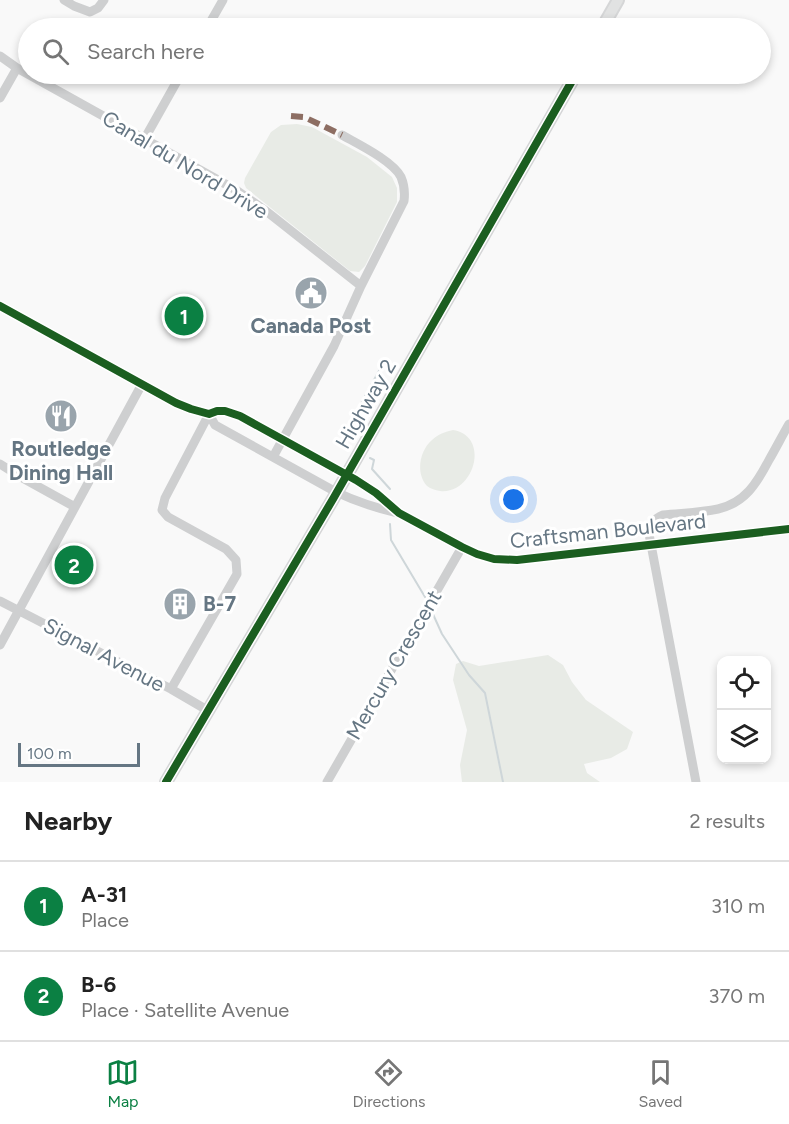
<!DOCTYPE html>
<html lang="en">
<head>
<meta charset="utf-8">
<style>
  body { margin:0; font-family:Figtree,sans-serif; background:#f2f2f2; color:#222 }
  .controls { position:absolute; right:18px; bottom:18px; display:grid; overflow:hidden; border-radius:12px; box-shadow:0 3px 9px #0003 }
  .controls button { width:54px; height:54px; display:grid; place-items:center; padding:0; border:0; border-bottom:2px solid #e0e0e0; background:#fff; color:#222; font:30px sans-serif }
  .scale { position:absolute; left:18px; bottom:15px; width:122px; box-sizing:border-box; padding-left:6px; border:3px solid #657683; border-top:0; font-size:16px; line-height:21px; white-space:nowrap; color:#657683; -webkit-text-stroke:4px #fff; paint-order:stroke }
  .you { position:absolute; left:514px; top:500px; width:21px; height:21px; margin:-15px; border:4px solid #fff; border-radius:50%; background:#1a73e8; box-shadow:0 0 0 9px #1a73e833 }
  .badge { display:grid; place-items:center; width:39px; height:39px; border-radius:50%; background:#0b8043; color:#fff; font-size:20px; font-weight:700 }
  .pin { position:absolute; translate:-50% -50%; border:3px solid #fff; box-shadow:0 2px 6px #0006 }
  .list { margin:0; padding:0; list-style:none }
  h2 { display:flex; justify-content:space-between; align-items:center; height:78px; margin:0; padding:0 24px; font-size:26px }
  h2 small { font-size:20px; font-weight:400; color:#767676 }
  .list li { display:grid; grid-template-columns:39px 1fr auto; gap:18px; align-items:center; box-sizing:border-box; height:90px; padding:0 24px; border-top:2px solid #e0e0e0 }
  .list b { display:block; font-size:22px; white-space:nowrap }
  .list p { margin:0; font-size:20px; white-space:nowrap; color:#767676 }
  .list em { font-size:20px; font-style:normal; color:#767676 }
  .icon { flex:none; width:33px; height:33px; fill:none; stroke:currentColor; stroke-width:2; stroke-linecap:round; stroke-linejoin:round }
  .map { position:relative; flex:none; width:789px; height:782px; overflow:hidden }
  .search { position:absolute; background:#fff; box-shadow:0 3px 9px #0003; left:18px; right:18px; top:18px; height:66px; display:flex; align-items:center; gap:15px; box-sizing:border-box; padding:0 21px; border-radius:33px; color:#767676; font-size:22px }
  .sheet { height:258px; background:#fff }
  nav { display:flex; justify-content:space-around; align-items:center; box-sizing:border-box; height:84px; border-top:2px solid #e0e0e0; background:#fff; font-size:16px; color:#767676 }
  nav a { display:grid; justify-items:center; gap:3px }
  nav .on { color:#0b8043 }
  .map>svg:first-child { display:block }
  .green { fill:#e8ebe6 }
  .lines { fill:none; stroke-linecap:round; stroke-linejoin:round }
  .stream { stroke:#ced6d9; stroke-width:2 }
  .major-casing { stroke:#d5d6d7; stroke-width:14 }
  .minor { stroke:#cecfd0; stroke-width:9 }
  .major { stroke:#e1e2e2; stroke-width:10 }
  .quiet { stroke:#8d6e63; stroke-width:6; stroke-dasharray:12 6; stroke-linecap:butt }
  .cycleway-casing { stroke:#fff; stroke-width:11 }
  .cycleway { stroke:#1b5e20; stroke-width:8 }
  .labels { text-anchor:middle; stroke-width:6; stroke-linejoin:round; paint-order:stroke }
  .street-label { font-size:21px; fill:#657683; stroke:#fff }
  .poi-label { font-size:21px; font-weight:bold; fill:#657683; stroke:#fff }
</style>
</head>
<body>
<div class="map">
<svg width="789" height="782" viewBox="0 0 789 782">
  <rect width="100%" height="100%" fill="#f9f9f9"/>
  <!-- green -->
  <path class="green" d="M297 124 312 127 367 157 392 177 397 188V202L365 266 359 272 350 271 246 188 244 183 245 178 271 132 281 125Z
    M453 430C491 436 474 495 440 491 435 490 431 489 427 486 415 473 420 450 432 440 438 434 445 432 453 430Z
    M548 655 563 665 572 682 586 700 633 732 627 749 611 758 584 764 587 773 600 782H462L460 765 467 730 453 680 456 664 463 661 479 666Z"/>
  <g class="lines">
    <!-- stream -->
    <path class="stream" d="M341 443 347 429 380 369
      M370 458 374 460 372 469 390 489
      M390 524 391 540 425 597
      M432 612 442 634 469 675 485 693 503 782"/>
    <!-- major casing -->
    <g class="major-casing">
      <path id="major" d="M602 28 618 0
        M166 782 333 499 576 74"/>
    </g>
    <!-- minor -->
    <path class="minor" d="M64 0 74 6 90 12 98 8 104 0
      M207 28 223 0
      M0 56 17 68 236 190 266 211 361 286
      M0 98 17 68
      M145 138 181 74
      M0 306 176 403 191 409 209 414 217 411H225L240 416 356 480 376 493 399 513 462 547 477 554 494 559 517 560 789 529
      M209 414 215 425 336 492C357 502 376 508 398 513
      M273 457 334 346 361 286 404 201C405 193 404 184 401 177 393 161 358 144 342 135
      M0 464 19 476 75 507
      M0 601 171 689 207 710
      M0 645 142 384
      M171 689 237 574 236 560 226 549 168 517 162 510 165 498 209 414
      M327 782 462 547
      M696 782 649 534C652 524 653 519 663 515 681 513 700 513 718 509 745 503 757 483 769 460 776 448 782 436 789 424"/>
    <!-- major -->
    <use href="#major" class="major"/>
    <!-- quiet -->
    <path class="quiet" d="M291 116 304 117 342 135"/>
    <!-- cycleway casing -->
    <g class="cycleway-casing">
      <path id="cycleway" d="M0 306 176 403 191 409 209 414 217 411H225L240 416 356 480 376 493 399 513 462 547 477 554 494 559 517 560 789 529
        M166 782 333 499 576 74"/>
    </g>
    <!-- cycleway -->
    <use href="#cycleway" class="cycleway"/>
  </g>
  <!-- icons -->
  <defs>
    <g id="civic-disc" transform="scale(1.725)"><circle r="9.5" fill="#99a4ac" stroke="#fff"/><path d="M-.6-6.5H3V-4.5H.6V-3L4-1V1h2V6H-6V1h2V-1L-.6-3ZM-1.2 2.5V6h2.4V2.5Z" fill="#fff"/></g>
    <g id="restaurant-disc" transform="scale(1.725)"><circle r="9.5" fill="#99a4ac" stroke="#fff"/><path d="M-5-6h1v4h1v-4h1v4h1v-4h1v5L-1.5 .5V6h-2V.5L-5-1ZM5-6V6H3V1.5H1.5Q1.5-4 5-6Z" fill="#fff"/></g>
    <g id="building-disc" transform="scale(1.725)"><circle r="9.5" fill="#99a4ac" stroke="#fff"/><path d="M-4-6H4V6H1V3H-1V6H-4ZM-2.5-4.3h1.7v1.8h-1.7ZM.8-4.3h1.7v1.8H.8ZM-2.5-1h1.7V.8h-1.7ZM.8-1h1.7V.8H.8Z" fill="#fff"/></g>
  </defs>
  <g fill-rule="evenodd">
    <use href="#civic-disc" x="311" y="293"/>
    <use href="#restaurant-disc" x="61" y="416"/>
    <use href="#building-disc" x="180" y="604"/>
  </g>
  <g class="labels">
    <!-- street labels -->
    <g class="street-label">
      <text transform="translate(185 165) rotate(31)" y="7">Canal du Nord Drive</text>
      <text transform="translate(366 404) rotate(-60)" y="7">Highway 2</text>
      <text transform="translate(608 531) rotate(-6)" y="7">Craftsman Boulevard</text>
      <text transform="translate(104 655) rotate(28)" y="7">Signal Avenue</text>
      <text transform="translate(394 665) rotate(-60)" y="7">Mercury Crescent</text>
    </g>
    <!-- poi labels -->
    <g class="poi-label">
      <text x="311" y="333">Canada Post</text>
      <text x="61" y="456">Routledge<tspan x="61" dy="24">Dining Hall</tspan></text>
      <text x="203" y="611" text-anchor="start">B-7</text>
    </g>
  </g>
</svg>
<div class="controls">
<button><svg class="icon" aria-label="locate" viewBox="0 0 24 24"><circle cx="12" cy="12" r="6"/><path d="M12 2v4M12 18v4M2 12h4M18 12h4"/></svg></button>
<button><svg class="icon" aria-label="layers" viewBox="0 0 24 24"><path d="M12 4l9 5-9 5-9-5zM3 14l9 5 9-5"/></svg></button>
</div>
<div class="scale">100 m</div>
<div class="you"></div>
<div class="pin badge" style="left:184px;top:316px">1</div>
<div class="pin badge" style="left:74px;top:565px">2</div>
<div class="search"><svg class="icon" aria-label="search" viewBox="0 0 24 24"><circle cx="10" cy="10" r="6"/><path d="M15 15l6 6"/></svg>Search here</div>
</div>
<section class="sheet">
<h2>Nearby<small>2 results</small></h2>
<ul class="list">
<li><span class="badge">1</span><div><b>A-31</b><p>Place</p></div><em>310 m</em></li>
<li><span class="badge">2</span><div><b>B-6</b><p>Place · Satellite Avenue</p></div><em>370 m</em></li>
</ul>
</section>
<nav>
<a class="on"><svg class="icon" aria-label="map" viewBox="0 0 24 24"><path d="M3 6l6-2 6 2 6-2v14l-6 2-6-2-6 2zM9 4v14M15 6v14"/></svg>Map</a>
<a><svg class="icon" aria-label="directions" viewBox="0 0 24 24"><path d="M12 3l9 9-9 9-9-9zM9 14v-3h6M13 9l2 2-2 2"/></svg>Directions</a>
<a><svg class="icon" aria-label="saved" viewBox="0 0 24 24"><path d="M7 4h10v16l-5-4-5 4z"/></svg>Saved</a>
</nav>
</body>
</html>
